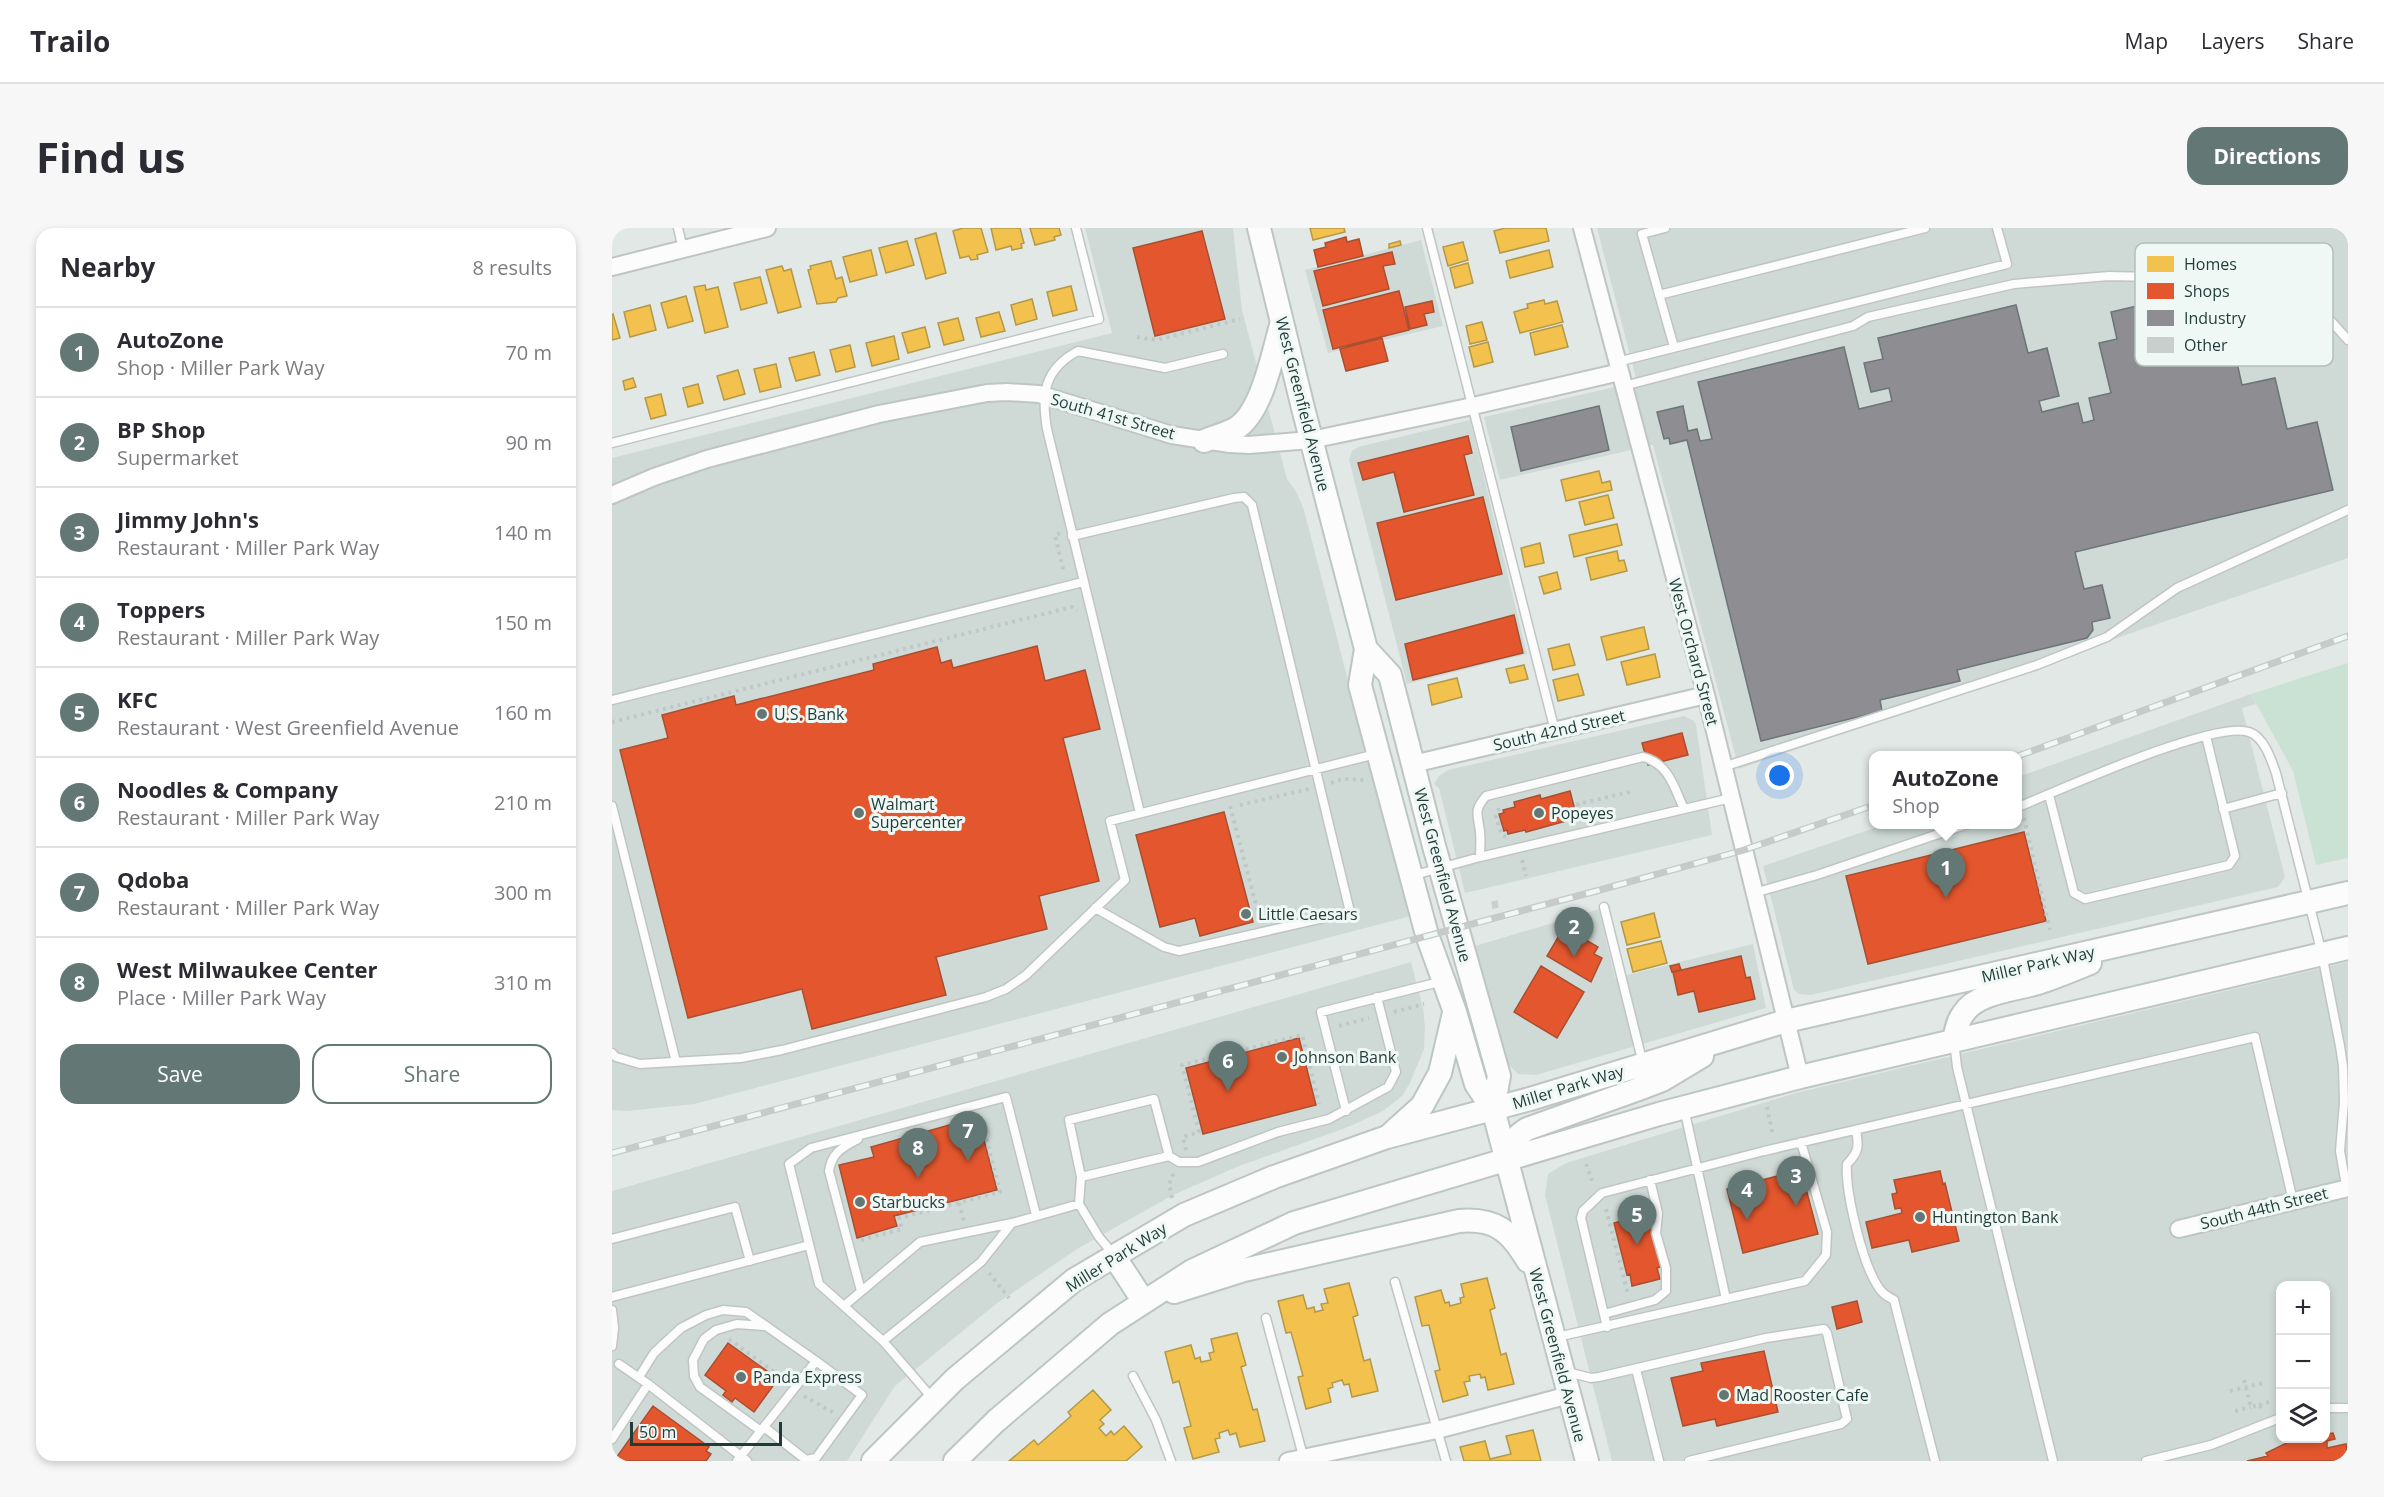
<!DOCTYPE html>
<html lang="en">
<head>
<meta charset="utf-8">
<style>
  body { margin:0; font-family:"Open Sans",sans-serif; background:#f7f7f7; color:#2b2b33 }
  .controls { position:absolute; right:18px; bottom:18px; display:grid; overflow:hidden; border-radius:12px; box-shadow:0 3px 9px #0003 }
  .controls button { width:54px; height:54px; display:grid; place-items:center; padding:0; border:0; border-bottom:2px solid #e1e1e2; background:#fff; color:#2b2b33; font:30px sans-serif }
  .scale { position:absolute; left:18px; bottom:15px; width:152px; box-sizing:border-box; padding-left:6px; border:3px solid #1f3c38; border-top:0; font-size:16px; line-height:21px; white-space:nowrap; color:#1f3c38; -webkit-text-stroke:4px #f0f8f5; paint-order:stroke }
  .you { position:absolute; left:1168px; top:548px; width:21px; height:21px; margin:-15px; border:4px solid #fff; border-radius:50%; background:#1a73e8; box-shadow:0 0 0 9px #1a73e833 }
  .badge { display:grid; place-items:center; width:39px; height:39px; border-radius:50%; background:#637875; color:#fff; font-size:20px; font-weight:700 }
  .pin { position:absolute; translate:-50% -50px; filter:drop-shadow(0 2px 3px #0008) }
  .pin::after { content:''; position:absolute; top:32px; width:21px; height:18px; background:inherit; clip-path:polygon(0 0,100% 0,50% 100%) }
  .popup { position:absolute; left:1257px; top:523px; width:153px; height:78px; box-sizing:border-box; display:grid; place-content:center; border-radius:12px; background:#fff; filter:drop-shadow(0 2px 4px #0005); font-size:20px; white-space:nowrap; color:#7c7c81 }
  .popup b { font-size:22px; color:#2b2b33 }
  .popup::after { content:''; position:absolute; left:50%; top:100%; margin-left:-12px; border:12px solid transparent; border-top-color:#fff }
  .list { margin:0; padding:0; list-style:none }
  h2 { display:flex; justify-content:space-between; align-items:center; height:78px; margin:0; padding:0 24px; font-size:26px }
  h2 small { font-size:20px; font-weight:400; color:#7c7c81 }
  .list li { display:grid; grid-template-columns:39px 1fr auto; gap:18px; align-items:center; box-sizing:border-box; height:90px; padding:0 24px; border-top:2px solid #e1e1e2 }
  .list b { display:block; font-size:22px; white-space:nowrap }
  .list p { margin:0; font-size:20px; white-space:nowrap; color:#7c7c81 }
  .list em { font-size:20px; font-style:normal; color:#7c7c81 }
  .actions { display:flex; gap:12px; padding:18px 24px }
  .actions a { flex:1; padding:14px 0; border:2px solid #637875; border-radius:18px; text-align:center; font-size:21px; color:#637875 }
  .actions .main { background:#637875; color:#fff }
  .icon { flex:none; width:33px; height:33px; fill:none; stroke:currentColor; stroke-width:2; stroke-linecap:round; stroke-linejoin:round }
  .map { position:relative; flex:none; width:1736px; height:1233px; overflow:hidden; border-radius:18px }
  header { display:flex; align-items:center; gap:36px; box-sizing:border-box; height:84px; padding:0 30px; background:#fff; border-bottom:2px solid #e1e1e2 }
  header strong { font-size:28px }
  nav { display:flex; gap:33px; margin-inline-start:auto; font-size:21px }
  .intro { display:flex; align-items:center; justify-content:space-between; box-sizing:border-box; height:144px; padding:0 36px }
  h1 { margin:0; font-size:42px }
  .button { padding:15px 27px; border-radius:18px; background:#637875; color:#fff; font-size:21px; font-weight:700 }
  main { display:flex; gap:36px; padding:0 36px }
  aside { flex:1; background:#fff; border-radius:18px; box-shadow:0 3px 9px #0003 }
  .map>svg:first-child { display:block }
  .built { fill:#cfdad6; fill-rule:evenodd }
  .green { fill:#cae2d4 }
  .homes { fill:#f2c14e; stroke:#b39947; stroke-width:1.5 }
  .shops { fill:#e4572e; stroke:#a94f31; stroke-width:1.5 }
  .industry { fill:#8d8d92; stroke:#6c7577; stroke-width:1.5 }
  .building { fill:#c9cfcd; stroke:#cbd1cf; stroke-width:1.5 }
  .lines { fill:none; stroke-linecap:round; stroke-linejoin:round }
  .lane-casing { stroke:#bfc5c3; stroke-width:11 }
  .street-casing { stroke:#bfc5c3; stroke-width:20 }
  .secondary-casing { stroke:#bdc6c3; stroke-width:26 }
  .path { stroke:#bfc8c7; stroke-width:4; stroke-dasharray:3 4.5; stroke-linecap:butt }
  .lane { stroke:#fbfcfb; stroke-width:8 }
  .street { stroke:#fbfcfb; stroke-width:16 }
  .secondary { stroke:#fbfcfb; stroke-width:22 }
  .rail-casing { stroke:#c6cac9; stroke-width:7 }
  .rail { stroke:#f0f8f5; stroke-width:4.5; stroke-dasharray:14; stroke-linecap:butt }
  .poi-dot { fill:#637875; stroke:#f0f8f5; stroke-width:2 }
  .labels { text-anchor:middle; stroke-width:6; stroke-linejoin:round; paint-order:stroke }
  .street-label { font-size:16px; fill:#1f3c38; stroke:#f0f8f5 }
  .poi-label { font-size:16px; fill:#1f3c38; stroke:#f0f8f5; text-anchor:start }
  .key { fill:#f0f8f5; stroke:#b1c0bc; stroke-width:1.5 }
  .key-label { font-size:16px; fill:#1f3c38 }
</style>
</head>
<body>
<header>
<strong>Trailo</strong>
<nav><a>Map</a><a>Layers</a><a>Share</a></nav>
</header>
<div class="intro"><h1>Find us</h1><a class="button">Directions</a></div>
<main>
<aside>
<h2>Nearby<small>8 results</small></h2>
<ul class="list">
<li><span class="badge">1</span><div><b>AutoZone</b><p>Shop · Miller Park Way</p></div><em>70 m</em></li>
<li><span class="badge">2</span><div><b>BP Shop</b><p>Supermarket</p></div><em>90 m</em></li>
<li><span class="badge">3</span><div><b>Jimmy John's</b><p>Restaurant · Miller Park Way</p></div><em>140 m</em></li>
<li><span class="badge">4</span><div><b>Toppers</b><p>Restaurant · Miller Park Way</p></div><em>150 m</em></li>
<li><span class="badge">5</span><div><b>KFC</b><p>Restaurant · West Greenfield Avenue</p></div><em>160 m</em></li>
<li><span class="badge">6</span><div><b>Noodles &amp; Company</b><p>Restaurant · Miller Park Way</p></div><em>210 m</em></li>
<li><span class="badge">7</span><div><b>Qdoba</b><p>Restaurant · Miller Park Way</p></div><em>300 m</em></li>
<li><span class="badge">8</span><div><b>West Milwaukee Center</b><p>Place · Miller Park Way</p></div><em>310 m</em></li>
</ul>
<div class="actions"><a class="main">Save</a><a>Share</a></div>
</aside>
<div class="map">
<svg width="1736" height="1233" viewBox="0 0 1736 1233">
  <rect width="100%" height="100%" fill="#e2e8e6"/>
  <!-- built -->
  <path class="built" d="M473 0H621L630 82 675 251 684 263 692 282 764 561 775 596 799 688 82 876 15 883 0 882V230L500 105Z
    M985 0H1736V330L1127 541 1041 217 888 252 872 189 1025 154Z
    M809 12 831 98 716 125 693 42Z
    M858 192 915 426 795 456 737 232 740 223 746 219Z
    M1639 466 1644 476 1630 480 1673 649 1666 659 1199 767 1188 766 1182 762 1151 638 1271 597 1406 596V549Z
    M1072 488 1082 493 1084 497 1100 607 853 665 827 560 822 556 827 548 836 542Z
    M987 681 1003 750 1141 716 1154 780 924 847 906 846 897 837 890 826 860 719Z
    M799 734 811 780 813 800 812 821 798 855 790 868 771 883 736 899 627 938 561 967 465 1021 384 1076 283 1158 235 1233H0V963Z
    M1736 734V1233H1000L933 967 936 946 954 935 1184 865ZM1668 1058H1714V1210H1668Z"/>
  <!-- green -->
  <path class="green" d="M1736 435V630L1704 637 1681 543 1639 466Z"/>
  <!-- homes -->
  <path class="homes" d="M351 0H369L376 24 365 27 366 31 359 32 357 28 348 30 341 3Z
    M379 0H408L412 15 409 16 410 20 400 22 399 18 384 22Z
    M418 0H447L449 7 442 9 443 12 423 17Z
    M698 0H732L733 4 701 12Z
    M893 0H934L937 13 888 25 882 3Z
    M324 5 334 45 314 51 303 11Z
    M295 13 302 37 274 45 267 20Z
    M788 13 789 17 777 20V16Z
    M851 14 856 32 836 38 831 19Z
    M259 22 265 47 238 54 231 29Z
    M937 22 941 39 898 50 894 33Z
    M219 33 224 51 230 49 235 68 226 70 224 74 205 76 196 42 199 41 198 38Z
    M856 35 861 55 843 60 838 40Z
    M170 38 172 43 179 41 189 79 166 85 154 42Z
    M148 49 155 75 129 82 122 55Z
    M93 57 94 62 106 59 116 99 93 105 82 59Z
    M459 58 465 82 441 88 435 64Z
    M74 68 81 93 56 100 49 75Z
    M420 71 425 91 404 97 399 77Z
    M932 72 933 76 945 73 951 94 908 105 902 84 916 80 915 76Z
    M38 77 44 102 18 109 12 84Z
    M387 84 393 103 369 109 364 90Z
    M1 86 8 110 0 112V87Z
    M346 90 352 112 332 117 326 95Z
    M870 94 875 112 858 116 854 98Z
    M950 97 956 119 923 127 918 105Z
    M313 99 318 119 296 125 290 105Z
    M282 108 287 131 260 138 254 115Z
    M876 114 881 134 862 139 857 119Z
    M238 117 243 139 224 144 218 122Z
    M202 124 208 147 184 153 177 130Z
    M164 136 169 159 148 164 142 141Z
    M126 142 133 166 112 172 105 148Z
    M21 150 24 159 13 162 11 153Z
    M86 156 91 175 76 179 71 160Z
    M49 166 54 187 39 191 33 170Z
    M987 243 990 255 998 253 1000 262 954 273 949 252Z
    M996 267 1002 290 973 297 967 274Z
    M1005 296 1010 317 962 329 957 307Z
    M928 315 932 335 913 339 909 320Z
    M1005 323 1007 333 1012 332 1015 343 979 352 974 330Z
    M945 344 949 361 932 366 927 349Z
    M1032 399 1037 421 995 432 989 409Z
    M957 416 963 437 941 442 936 421Z
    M1043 426 1048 449 1015 457 1009 434Z
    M912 437 916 451 898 455 894 441Z
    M966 446 972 467 946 473 941 452Z
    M845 450 850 469 820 477 816 457Z
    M1042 685 1048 709 1015 717 1009 694Z
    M1049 713 1055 735 1021 744 1015 721Z
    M875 1050 883 1080 878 1082 889 1127 894 1125 902 1156 876 1162 873 1149 869 1150 868 1146 857 1148 858 1153 852 1154 856 1167 831 1174 823 1143 828 1142 817 1097 810 1098 803 1069 829 1062 833 1075 837 1074 838 1078 849 1075 848 1070 852 1069 849 1056Z
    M737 1055 746 1087 741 1089 752 1133 758 1131 766 1163 740 1169 737 1156 732 1157 730 1152 720 1155 721 1159 716 1161 719 1174 694 1181 686 1149 691 1148 679 1104 674 1105 666 1073 691 1067 695 1081 702 1079 703 1084 711 1082 709 1076 716 1075 712 1061Z
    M625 1105 634 1137 629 1139 641 1182 645 1181 653 1213 628 1219 624 1205 618 1207 616 1202 607 1205 608 1210 603 1211 607 1224 581 1231 572 1200 579 1198 567 1153 561 1155 553 1124 579 1117 583 1131 588 1129 589 1134 599 1132 597 1125 602 1124 599 1111Z
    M481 1162 499 1182 488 1192 492 1196 487 1200 494 1208 499 1203 502 1207 512 1198 530 1219 514 1233H397L422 1212 426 1217 459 1188 456 1184Z
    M921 1202 929 1233H852L848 1219 873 1213 878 1231 899 1226 894 1208Z"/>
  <!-- shops -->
  <path class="shops" d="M590 3 613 91 543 108 521 20Z
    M734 9 735 14 747 11 751 28 706 39 702 22 714 19 713 15Z
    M780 24 783 36 771 38 777 61 711 78 702 43Z
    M787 63 797 102 721 121 711 82Z
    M820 73 822 84 812 86 815 97 798 101 793 79Z
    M770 110 776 133 734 143 728 121Z
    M856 208 860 225 852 227 862 267 792 284 782 244 751 252 746 235Z
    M871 269 890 346 784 372 765 295Z
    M902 387 911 425 801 452 793 416Z
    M425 418 433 453 473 442 488 501 451 510 487 653 427 668 435 701 324 729 334 767 200 801 190 761 76 790 8 522 56 510 50 487 122 468 124 477 262 442 261 436 325 419 329 435 339 432 341 440Z
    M1070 505 1076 527 1036 537 1030 515Z
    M958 563 965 590 914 604 913 602 896 606 895 602 892 603 887 586 892 585 891 582 903 579 902 574 928 567 929 571Z
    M612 584 641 694 588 708 583 690 548 699 524 607Z
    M1412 604 1434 693 1256 736 1234 648Z
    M962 705 986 719 982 726 990 730 979 754 935 728 948 706 958 711Z
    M1129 728 1134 750 1138 749 1143 771 1087 784 1082 763 1066 767 1061 744Z
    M1067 736 1069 742 1060 744 1058 738Z
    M929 738 972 764 945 810 902 784Z
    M687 810 704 877 591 906 574 840Z
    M366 889 385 962 282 988 285 998 245 1010 227 937 262 929 259 919Z
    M1189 942 1206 1006 1131 1025 1115 961Z
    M1328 943 1331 956 1333 955 1347 1013 1300 1024 1297 1012 1260 1020 1254 994 1290 985 1289 980 1283 981 1280 966 1285 965 1282 952Z
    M1035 986 1049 1039 1045 1040 1048 1051 1020 1058 1018 1046 1015 1047 1002 995Z
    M1245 1073 1250 1094 1225 1101 1220 1079Z
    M116 1115 166 1151 142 1184 123 1170 120 1174 111 1167 114 1163 93 1147Z
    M1152 1123 1166 1184 1105 1198 1103 1191 1071 1198 1059 1150 1091 1143 1089 1135Z
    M41 1178 97 1219 94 1223 99 1226 94 1233H2Z
    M1721 1205 1723 1211 1715 1213V1220L1734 1216 1736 1233H1635L1656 1228 1654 1225 1685 1210H1714V1206Z"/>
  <!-- industry -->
  <path class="industry" d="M1589 63 1595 90 1614 86 1630 157 1663 150 1675 201 1705 194 1721 262 1463 324 1472 361 1490 357 1498 390 1480 394 1481 402 1475 410 1345 442 1348 453 1268 472 1270 483 1149 513 1075 212 1058 216 1057 210 1052 211 1045 184 1071 178 1076 203 1085 201 1088 213 1100 211 1086 154 1232 119 1247 181 1280 173 1277 160 1259 164 1252 135 1271 131 1266 110 1404 77 1416 125 1435 120 1447 168 1427 173 1430 184 1466 175 1471 195 1482 192 1477 170 1499 165 1487 115 1505 111 1499 84Z
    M987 178 997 222 909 243 899 199Z"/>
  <!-- building -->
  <path class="building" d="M885 673 886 679 881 680 880 674Z"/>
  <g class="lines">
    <!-- lane casing -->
    <g class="lane-casing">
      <path id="lane" d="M66 0 71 21
        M815 0 943 503
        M1053 0 1030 6 1062 119
        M1047 67 1313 0
        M1005 134 1395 36 1385 0
        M1012 158 1241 98 1256 89 1402 56 1497 48 1670 52 1708 81 1736 112
        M0 215 487 91 464 0
        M460 308 622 270 632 269 640 277 738 684 567 723 552 719 483 680
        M0 472 471 354
        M1111 539 1425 437 1495 409 1565 360 1736 282
        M1437 567 1462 665 1473 671 1617 637 1623 628 1594 508
        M0 578 64 834
        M1406 579C1448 562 1602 492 1637 504 1652 509 1659 531 1664 545L1710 726 1728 818 1731 838 1732 874 1728 923 1735 963
        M1611 581 1670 565
        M528 585 435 201C429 166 432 141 466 123L553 140 611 126
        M868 629C868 621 869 612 868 604 866 586 861 583 874 568L1031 529C1057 536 1062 559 1072 581
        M799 648 868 629 1119 570
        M1142 665 1205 647 1356 596
        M992 679 1031 836
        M1342 813 1345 839 1441 1233
        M0 825 4 829 28 836 129 830 170 822 374 769 394 761 414 747 513 652 498 593 764 526
        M1072 880 1114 1071
        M734 883 709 784 831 753
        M1244 902C1247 918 1247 924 1235 936 1233 964 1250 1033 1265 1057 1269 1065 1275 1068 1282 1072L1323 1233
        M246 911C230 920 220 924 217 943L249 1063
        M557 928 567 934H586L666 904 717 891 776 859 784 844 765 769
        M467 976 469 949 457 892 542 871 557 928 469 949
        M0 1011 123 979 138 1033
        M783 1054 834 1233
        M0 1069 197 1017
        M233 1077 308 1014 400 995
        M0 1082 2 1100 0 1118
        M992 1086 1043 1072 1054 1063V1040L1044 1005 1046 985 1038 952
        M654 1090 691 1228
        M995 1099 969 990 971 983 990 965 1152 923 1643 809 1681 973
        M945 1109 1193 1053 1214 1027 1215 1004 1189 914
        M271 1113 207 1056 177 936 199 920 394 869 424 987
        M7 1136 36 1156 135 1233
        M1024 1141 1047 1233
        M955 1144 979 1150 987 1149 1154 1110 1212 1101 1215 1105 1235 1191 1229 1196 1077 1233
        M521 1148 544 1192 559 1233
        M27 1149 42 1125 69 1100 94 1087 111 1082 134 1084 204 1133 125 1233
        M321 1171 271 1113 369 1034 400 995 467 976 487 1009 502 1027
        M1714 1180H1736
        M152 1199 194 1232 204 1230 250 1167 204 1133
        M149 1203 88 1159 82 1148 81 1132 92 1111 104 1102 125 1096 153 1098
        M0 1211 36 1156
        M1534 1233 1599 1217 1668 1190"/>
    </g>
    <!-- street casing -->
    <g class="street-casing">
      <path id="street" d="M970 0 1094 467 1188 849
        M0 39 155 0
        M0 267 42 249 95 231 267 186 375 165 395 164 427 166 560 207 618 216 637 217 699 212 861 178 1008 144
        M801 536 1094 467
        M1567 1001 1736 960
        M676 1233 825 1202 957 1167"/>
    </g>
    <!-- secondary casing -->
    <g class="secondary-casing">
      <path id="secondary" d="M647 0 692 184 754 421 748 457 815 707 843 784 864 856 881 881 975 1233
        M592 213C602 209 613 206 623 201 651 185 661 123 670 94
        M754 421 778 447 822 618 887 848 881 881
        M1342 812C1344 803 1345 794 1351 786 1365 764 1403 762 1426 755 1444 749 1461 742 1478 735
        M779 906 810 878 828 845 842 785
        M895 932C898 917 902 909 915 901L1024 862 1050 852 1090 828
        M502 1028 532 1074
        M562 1064 632 1042 847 993C884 990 898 1003 916 1033
        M261 1233 343 1151 462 1052 572 987 662 949 775 909 918 871 1174 793 1736 665
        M343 1233 384 1193 498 1096 580 1043 682 995 1047 886 1188 849 1736 720"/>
    </g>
    <!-- path -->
    <path class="path" d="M525 109 544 112 628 91
      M448 305 443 307 452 345
      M0 494 460 379 465 383
      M719 555 731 551 752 552
      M628 577 697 561
      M618 578 648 692
      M887 580 884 589 890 607 895 609
      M1412 590 1438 702
      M969 593 966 576 1022 563
      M910 632 914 648
      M782 784 812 776
      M727 798 757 790
      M1155 879 1161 908
      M574 922 571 909 587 904 570 837 690 807 707 876
      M974 936 981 955
      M560 970 557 956 562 944
      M347 975 352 993
      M994 981 1016 1066
      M249 1012 290 1001 287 990 388 964 369 890
      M377 1045 397 1070
      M117 1111 169 1149 172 1154
      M1632 1152 1639 1179 1647 1177 1649 1180
      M1618 1163 1651 1155
      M192 1168 222 1185
      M1647 1177 1657 1174
      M1623 1183 1639 1179"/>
    <!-- lane -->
    <use href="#lane" class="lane"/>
    <!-- street -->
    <use href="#street" class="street"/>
    <!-- secondary -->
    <use href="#secondary" class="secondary"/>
    <!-- rail casing -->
    <g class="rail-casing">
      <path id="rail" d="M1406 528 1736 408
        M0 925 988 662 1132 622 1262 577"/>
    </g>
    <!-- rail -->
    <use href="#rail" class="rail"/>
  </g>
  <!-- markers -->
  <g class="poi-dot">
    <circle cx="150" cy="486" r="6"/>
    <circle cx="247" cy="585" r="6"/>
    <circle cx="927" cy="585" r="6"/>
    <circle cx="634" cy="686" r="6"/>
    <circle cx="670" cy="829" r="6"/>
    <circle cx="248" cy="974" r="6"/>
    <circle cx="1308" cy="989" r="6"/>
    <circle cx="129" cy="1149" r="6"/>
    <circle cx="1112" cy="1167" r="6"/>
  </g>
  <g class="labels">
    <!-- street labels -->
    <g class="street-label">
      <text transform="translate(691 176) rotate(76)" y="6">West Greenfield Avenue</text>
      <text transform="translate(501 188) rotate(16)" y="6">South 41st Street</text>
      <text transform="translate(1082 424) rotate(75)" y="6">West Orchard Street</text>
      <text transform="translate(947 502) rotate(-13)" y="6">South 42nd Street</text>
      <text transform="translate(831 647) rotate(75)" y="6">West Greenfield Avenue</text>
      <text transform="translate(1426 736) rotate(-13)" y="6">Miller Park Way</text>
      <text transform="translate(956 859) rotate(-17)" y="6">Miller Park Way</text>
      <text transform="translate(1652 980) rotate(-14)" y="6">South 44th Street</text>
      <text transform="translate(504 1029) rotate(-32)" y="6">Miller Park Way</text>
      <text transform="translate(946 1127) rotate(75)" y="6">West Greenfield Avenue</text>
    </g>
    <!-- poi labels -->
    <g class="poi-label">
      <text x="162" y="492">U.S. Bank</text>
      <text x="259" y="582">Walmart<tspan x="259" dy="18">Supercenter</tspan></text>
      <text x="939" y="591">Popeyes</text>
      <text x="646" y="692">Little Caesars</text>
      <text x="682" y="835">Johnson Bank</text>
      <text x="260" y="980">Starbucks</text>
      <text x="1320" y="995">Huntington Bank</text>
      <text x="141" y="1155">Panda Express</text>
      <text x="1124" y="1173">Mad Rooster Cafe</text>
    </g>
  </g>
  <!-- legend -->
  <rect x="1523" y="15" width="198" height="123" rx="9" class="key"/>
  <rect x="1535" y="28" width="27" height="16" fill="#f2c14e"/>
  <rect x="1535" y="55" width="27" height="16" fill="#e4572e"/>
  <rect x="1535" y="82" width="27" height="16" fill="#8d8d92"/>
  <rect x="1535" y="109" width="27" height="16" fill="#c9cfcd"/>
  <g class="key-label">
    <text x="1572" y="42">Homes</text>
    <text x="1572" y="69">Shops</text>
    <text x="1572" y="96">Industry</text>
    <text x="1572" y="123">Other</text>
  </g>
</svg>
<div class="controls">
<button>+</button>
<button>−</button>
<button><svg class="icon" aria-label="layers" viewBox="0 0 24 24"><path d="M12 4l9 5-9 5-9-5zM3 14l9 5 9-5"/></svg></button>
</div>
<div class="scale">50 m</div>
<div class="you"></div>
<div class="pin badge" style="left:1334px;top:670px">1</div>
<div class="popup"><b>AutoZone</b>Shop</div>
<div class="pin badge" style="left:962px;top:729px">2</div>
<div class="pin badge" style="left:1184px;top:978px">3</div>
<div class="pin badge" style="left:1135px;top:992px">4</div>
<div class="pin badge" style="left:1025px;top:1017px">5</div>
<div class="pin badge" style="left:616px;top:863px">6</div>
<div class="pin badge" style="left:356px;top:933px">7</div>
<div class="pin badge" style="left:306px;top:950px">8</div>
</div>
</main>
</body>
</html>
